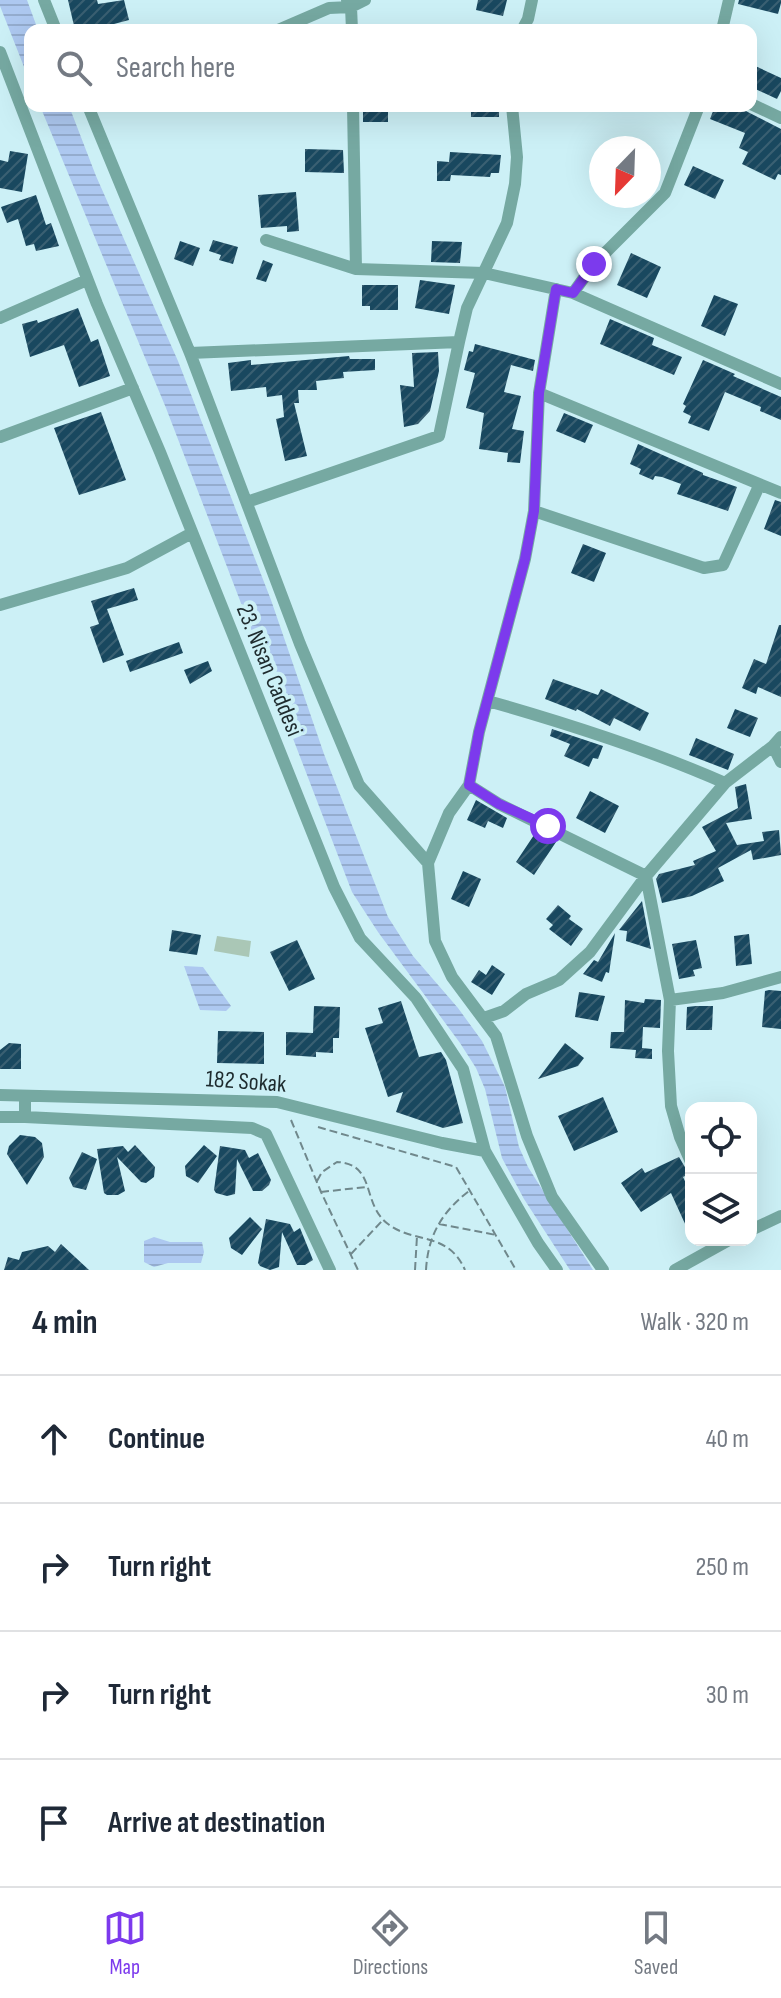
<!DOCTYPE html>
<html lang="en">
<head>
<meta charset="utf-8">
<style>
  body { margin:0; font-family:"Sofia Sans Condensed",sans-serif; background:#f2f2f3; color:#1f2937 }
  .controls { position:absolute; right:24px; bottom:24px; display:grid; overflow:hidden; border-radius:16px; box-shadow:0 8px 32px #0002 }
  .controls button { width:72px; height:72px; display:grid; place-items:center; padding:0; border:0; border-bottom:2px solid #e0e1e3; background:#fff; color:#1f2937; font:40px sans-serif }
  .compass { position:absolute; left:589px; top:136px; width:72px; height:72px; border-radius:50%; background:#fff; box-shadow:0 8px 32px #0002; rotate:203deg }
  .stop { position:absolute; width:24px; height:24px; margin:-18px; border:6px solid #7c3aed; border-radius:50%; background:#fff }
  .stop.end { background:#7c3aed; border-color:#fff; box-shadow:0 2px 8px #0008 }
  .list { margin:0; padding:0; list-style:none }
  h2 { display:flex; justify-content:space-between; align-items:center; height:104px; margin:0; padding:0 32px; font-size:34px }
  h2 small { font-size:26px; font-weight:400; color:#747a83 }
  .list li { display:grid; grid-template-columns:52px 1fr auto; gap:24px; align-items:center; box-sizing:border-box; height:128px; padding:0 32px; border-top:2px solid #e0e1e3 }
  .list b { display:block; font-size:30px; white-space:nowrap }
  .list em { font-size:26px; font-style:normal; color:#747a83 }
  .icon { flex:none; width:44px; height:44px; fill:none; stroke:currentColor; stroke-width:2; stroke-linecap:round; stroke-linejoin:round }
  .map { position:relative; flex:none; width:781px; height:1270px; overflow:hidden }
  .search { position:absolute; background:#fff; box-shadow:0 8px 32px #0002; left:24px; right:24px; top:24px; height:88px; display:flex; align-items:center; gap:20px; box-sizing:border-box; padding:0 28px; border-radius:16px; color:#747a83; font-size:30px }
  .sheet { height:616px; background:#fff }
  nav { display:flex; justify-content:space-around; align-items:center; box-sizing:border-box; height:112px; border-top:2px solid #e0e1e3; background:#fff; font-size:22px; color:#747a83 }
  nav a { display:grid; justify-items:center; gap:4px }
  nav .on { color:#7c3aed }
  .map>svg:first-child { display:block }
  .green { fill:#aac7b6 }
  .water { fill:url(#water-rules) }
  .building { fill:url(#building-hatch) }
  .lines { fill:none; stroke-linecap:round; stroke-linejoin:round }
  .path { stroke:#70888c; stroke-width:2; stroke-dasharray:8 4; stroke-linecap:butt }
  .minor { stroke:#76a9a2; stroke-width:12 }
  .route { stroke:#7c3aed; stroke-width:10 }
  .labels { text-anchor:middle; stroke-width:8; stroke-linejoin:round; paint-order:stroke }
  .street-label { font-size:24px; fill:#1e2b2e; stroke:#ccf0f6 }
</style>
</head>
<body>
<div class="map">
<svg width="781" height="1270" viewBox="0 0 781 1270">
  <defs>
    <pattern id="water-rules" width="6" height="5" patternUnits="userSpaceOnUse" patternTransform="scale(2)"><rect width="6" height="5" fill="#adc8f0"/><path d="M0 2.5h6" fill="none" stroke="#94acce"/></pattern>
    <pattern id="building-hatch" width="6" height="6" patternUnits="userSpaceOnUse" patternTransform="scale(2)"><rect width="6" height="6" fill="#19485f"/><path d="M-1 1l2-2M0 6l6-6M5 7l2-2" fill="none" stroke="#3a6072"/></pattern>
  </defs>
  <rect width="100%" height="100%" fill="#ccf0f6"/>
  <!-- green -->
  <path class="green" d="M217 936 251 941 249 957 214 951Z"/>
  <!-- water -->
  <path class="water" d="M0 0H27L38 30H30V82L0 6Z
    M40 106H69L96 176 178 361 271 600 324 754 388 917 413 956 458 1008 482 1041 505 1087 519 1147 528 1167 593 1270H570L524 1199 502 1158 485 1089 476 1068 460 1043 378 932 352 892 166 408Z
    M184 966 203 967 231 1006 226 1011 200 1010Z
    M154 1237 170 1242H202L204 1252 201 1263H168L154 1267 144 1262V1241Z"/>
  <!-- building -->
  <path class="building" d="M68 0H97L98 4 124 0 129 20 114 24 115 30H75Z
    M478 0H507L503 16 476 10Z
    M739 0H781V3L778 14 738 4Z
    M751 64 781 78V91L777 99 751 87Z
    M363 106H388V122H363Z
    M471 106H499V117H471Z
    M715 106H736L781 129V175L778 174 775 180 742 164 748 152 739 148 745 133 710 119Z
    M305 149 343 150 344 173 305 172Z
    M10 151 28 154 22 192 0 188V160L8 162Z
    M450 152 501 155 499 173H491L490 177 451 175 450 181H437V161L449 162Z
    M693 166 724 180 715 199 684 185Z
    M296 192 299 231 287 232V226L261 228 258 195Z
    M36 195 46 225 51 223 59 246 36 251 34 244 26 246 18 219 7 223 1 207Z
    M213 240 238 247 233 264 219 260 221 255 209 251Z
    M180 241 200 248 193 266 174 259Z
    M432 241 462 242 460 263 431 262Z
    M631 253 661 267 647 298 617 285Z
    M263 260 273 264 266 282 256 279Z
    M420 280 455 285 449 314 415 308Z
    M362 285H398V310H370V306H362Z
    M714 295 738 304 725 336 701 326Z
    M78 308 91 342 98 339 110 376 79 387 64 345 30 357 22 324 37 320 38 323Z
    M610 319 654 338 652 345 682 357 674 375 600 344Z
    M475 344 535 360 533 371 511 365 504 392 521 396 512 429 524 431 520 463 507 462 508 453 479 449 484 413 466 408 475 373 464 370 469 351 473 352Z
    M438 352 439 371 430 411 418 424 404 427 400 385 414 387 412 353Z
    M349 356 350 359H375V370L343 372 344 378 316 381 317 390H298L299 403H294L307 456 285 461 276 419 284 417 282 395 267 397 266 387 231 391 228 363 251 360V365Z
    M703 360 735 374 733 376 781 397V420L760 411 761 407 725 392 709 431 688 423 691 416 683 412 686 406 683 404Z
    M101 412 126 480 79 495 54 428Z
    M564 413 593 425 585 443 556 431Z
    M638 444 703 473V475L737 487 728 511 677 494 681 484 662 477 655 476 653 480 639 474 641 469 630 464Z
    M775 500 781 502V536L764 529Z
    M583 544 606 553 594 582 571 573Z
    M134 588 138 600 107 609 124 655 103 663 90 627 99 624 91 601Z
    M779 625H781V697L758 687 756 694 742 688 754 659 766 664Z
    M179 642 183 653 130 672 126 661Z
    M208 661 212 671 190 684 184 670Z
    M553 679 598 695 601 689 649 713 640 731 614 718 610 726 577 709 576 711 545 699Z
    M735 709 758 718 750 737 727 728Z
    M552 729 603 746 598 759 593 758 589 767 564 756 570 744 550 736Z
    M696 738 734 754 728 770 689 755Z
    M746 784 752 819 726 823 737 845 764 841 762 832 779 830 781 855 753 860 751 850 718 868 724 881 692 896 662 903 656 879 659 874 695 865 693 861 716 851 702 827 738 808 735 787Z
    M590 791 619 806 605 833 576 818Z
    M476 800 507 818 503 828 488 821 485 828 467 820Z
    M536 832 556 842 534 875 516 862Z
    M463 871 481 879 469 907 451 899Z
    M642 901 651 949 626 941 627 931 619 930Z
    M558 905 571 916 569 919 583 929 571 946 549 929 553 925 546 919Z
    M172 930 201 935 197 955 169 951Z
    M615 933 609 973 606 972 602 982 583 974 594 960 598 962Z
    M749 934 752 964 736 966 734 936Z
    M297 940 315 979 289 991 270 952Z
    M696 940 702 968 693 970 695 976 679 979 672 944Z
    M492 965 505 974 492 995 471 982 479 970 486 975Z
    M769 990 781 991V1029L762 1027 765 991Z
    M579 992 605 996 598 1021 575 1017Z
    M645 999 661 1000 660 1028 643 1027 642 1048 652 1049V1059L635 1058 636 1050 610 1048 611 1032H624L625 1000 644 1003Z
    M401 1001 419 1057 441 1052 446 1060 463 1123 443 1128 396 1112 403 1092 388 1097 365 1028 383 1023 378 1008Z
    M314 1006 340 1007 339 1038H333V1053L316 1052V1057L286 1055V1032L313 1033Z
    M696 1006H713L712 1030H686L687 1007Z
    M218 1031 264 1032V1064L217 1063Z
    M9 1043 21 1044V1069H0V1050Z
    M565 1043 584 1058 578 1066 538 1079Z
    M603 1097 618 1132 574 1151 558 1116Z
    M20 1135 35 1137 42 1143 44 1157 27 1185 7 1154 9 1146Z
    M135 1145 155 1167 154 1177 146 1183 141 1182 117 1157 125 1191 118 1195H107L104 1193 97 1149 123 1146 128 1152Z
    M204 1145 217 1156 198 1183 186 1176 185 1166Z
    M220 1146 245 1150 249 1158 258 1153 271 1180 269 1185 262 1191H253L237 1159 235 1194 227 1196 216 1193 214 1190Z
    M82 1152 97 1159 86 1190 73 1187 69 1178Z
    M679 1157 689 1174 683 1177 691 1194V1237L671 1193 641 1212 621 1183 642 1168 645 1173Z
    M250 1217 262 1229 242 1255 231 1248 229 1238Z
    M266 1219 290 1224 294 1232 300 1228 313 1260 305 1265H297L282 1232 279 1267 270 1270 260 1266 258 1263Z
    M61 1244 89 1270H4L8 1257 19 1260 22 1252 48 1246 55 1252Z"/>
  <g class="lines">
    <!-- path -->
    <path class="path" d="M291 1120 321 1192 358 1270
      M318 1127 456 1167 516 1270
      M317 1181 322 1172 337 1162C377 1164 361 1204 388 1224 414 1244 448 1231 465 1270
      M321 1192 366 1187
      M439 1224 496 1235
      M351 1254 382 1221
      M415 1270 417 1236
      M426 1270C428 1235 442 1212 469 1191"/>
    <!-- minor -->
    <path class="minor" d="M44 0 56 30
      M278 30 329 8 351 7 347 0
      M352 30 351 7 365 0
      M522 30 528 19 532 0
      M722 30 729 0
      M0 52 97 304 160 452 334 887 360 938 416 998 463 1069 485 1151 538 1243 557 1270
      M751 104 781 118
      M88 106 190 353 300 644 359 785 428 863
      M353 106 356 269 484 273 573 293 781 384
      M266 240 356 269
      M556 289 539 393 534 511 525 559 479 732 469 785 449 813 428 863 435 941 452 977 496 1036 527 1136 552 1197 603 1270
      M573 293 594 264 665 193 699 106
      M0 318 87 280
      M190 353 459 342 467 308 507 223 515 184 517 157 512 106
      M539 393 781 493
      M0 437 133 388
      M247 502 439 436 459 342
      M534 511 704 568 723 565 759 486
      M0 605 127 568 192 533
      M488 701C569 724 648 749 725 783
      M773 746 781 762
      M469 785 499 804 646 876 670 1000 668 1051 671 1106 680 1137 691 1162
      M670 1000 723 993 781 977
      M484 1018 504 1011 526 994 559 980 590 952 646 876 725 783 773 746 781 737
      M0 1095 277 1102 442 1143 485 1151
      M25 1096V1117L252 1128 266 1134 330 1270
      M0 1117H25
      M751 1230 781 1216
      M675 1270 729 1240"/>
  </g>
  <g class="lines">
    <!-- route -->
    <path class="route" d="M548 826 499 804 469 785 479 732 525 559 534 511 539 393 556 289 573 293 594 264"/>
  </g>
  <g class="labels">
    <!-- street labels -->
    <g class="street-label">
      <text transform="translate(270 670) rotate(68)" y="8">23. Nisan Caddesi</text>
      <text transform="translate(246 1081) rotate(4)" y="8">182 Sokak</text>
    </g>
  </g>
</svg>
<div class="controls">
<button><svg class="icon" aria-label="locate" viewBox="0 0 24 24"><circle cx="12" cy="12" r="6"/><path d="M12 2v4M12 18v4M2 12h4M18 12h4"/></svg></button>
<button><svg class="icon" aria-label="layers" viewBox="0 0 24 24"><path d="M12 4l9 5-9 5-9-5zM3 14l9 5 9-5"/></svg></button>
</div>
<svg class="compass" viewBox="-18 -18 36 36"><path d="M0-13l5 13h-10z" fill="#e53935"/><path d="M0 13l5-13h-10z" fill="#747a83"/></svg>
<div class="stop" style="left:548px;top:826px"></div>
<div class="stop end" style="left:594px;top:264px"></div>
<div class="search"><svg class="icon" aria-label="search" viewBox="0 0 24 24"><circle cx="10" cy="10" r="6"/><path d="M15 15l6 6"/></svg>Search here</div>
</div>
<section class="sheet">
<h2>4 min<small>Walk · 320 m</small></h2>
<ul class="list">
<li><svg class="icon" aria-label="ahead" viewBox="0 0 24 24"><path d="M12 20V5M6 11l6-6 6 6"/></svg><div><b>Continue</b></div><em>40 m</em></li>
<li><svg class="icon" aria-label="right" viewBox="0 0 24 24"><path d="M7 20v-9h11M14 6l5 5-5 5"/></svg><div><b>Turn right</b></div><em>250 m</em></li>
<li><svg class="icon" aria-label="right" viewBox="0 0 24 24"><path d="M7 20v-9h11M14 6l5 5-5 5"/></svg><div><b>Turn right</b></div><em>30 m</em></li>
<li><svg class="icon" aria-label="arrive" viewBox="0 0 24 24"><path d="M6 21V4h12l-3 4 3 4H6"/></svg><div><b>Arrive at destination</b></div></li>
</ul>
</section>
<nav>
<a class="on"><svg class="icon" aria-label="map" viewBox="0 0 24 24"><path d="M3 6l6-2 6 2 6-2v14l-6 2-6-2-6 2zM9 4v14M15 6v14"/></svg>Map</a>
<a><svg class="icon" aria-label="directions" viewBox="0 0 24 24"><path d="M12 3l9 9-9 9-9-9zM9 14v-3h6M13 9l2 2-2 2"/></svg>Directions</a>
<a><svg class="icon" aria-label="saved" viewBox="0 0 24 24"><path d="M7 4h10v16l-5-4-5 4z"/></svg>Saved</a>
</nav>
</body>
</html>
